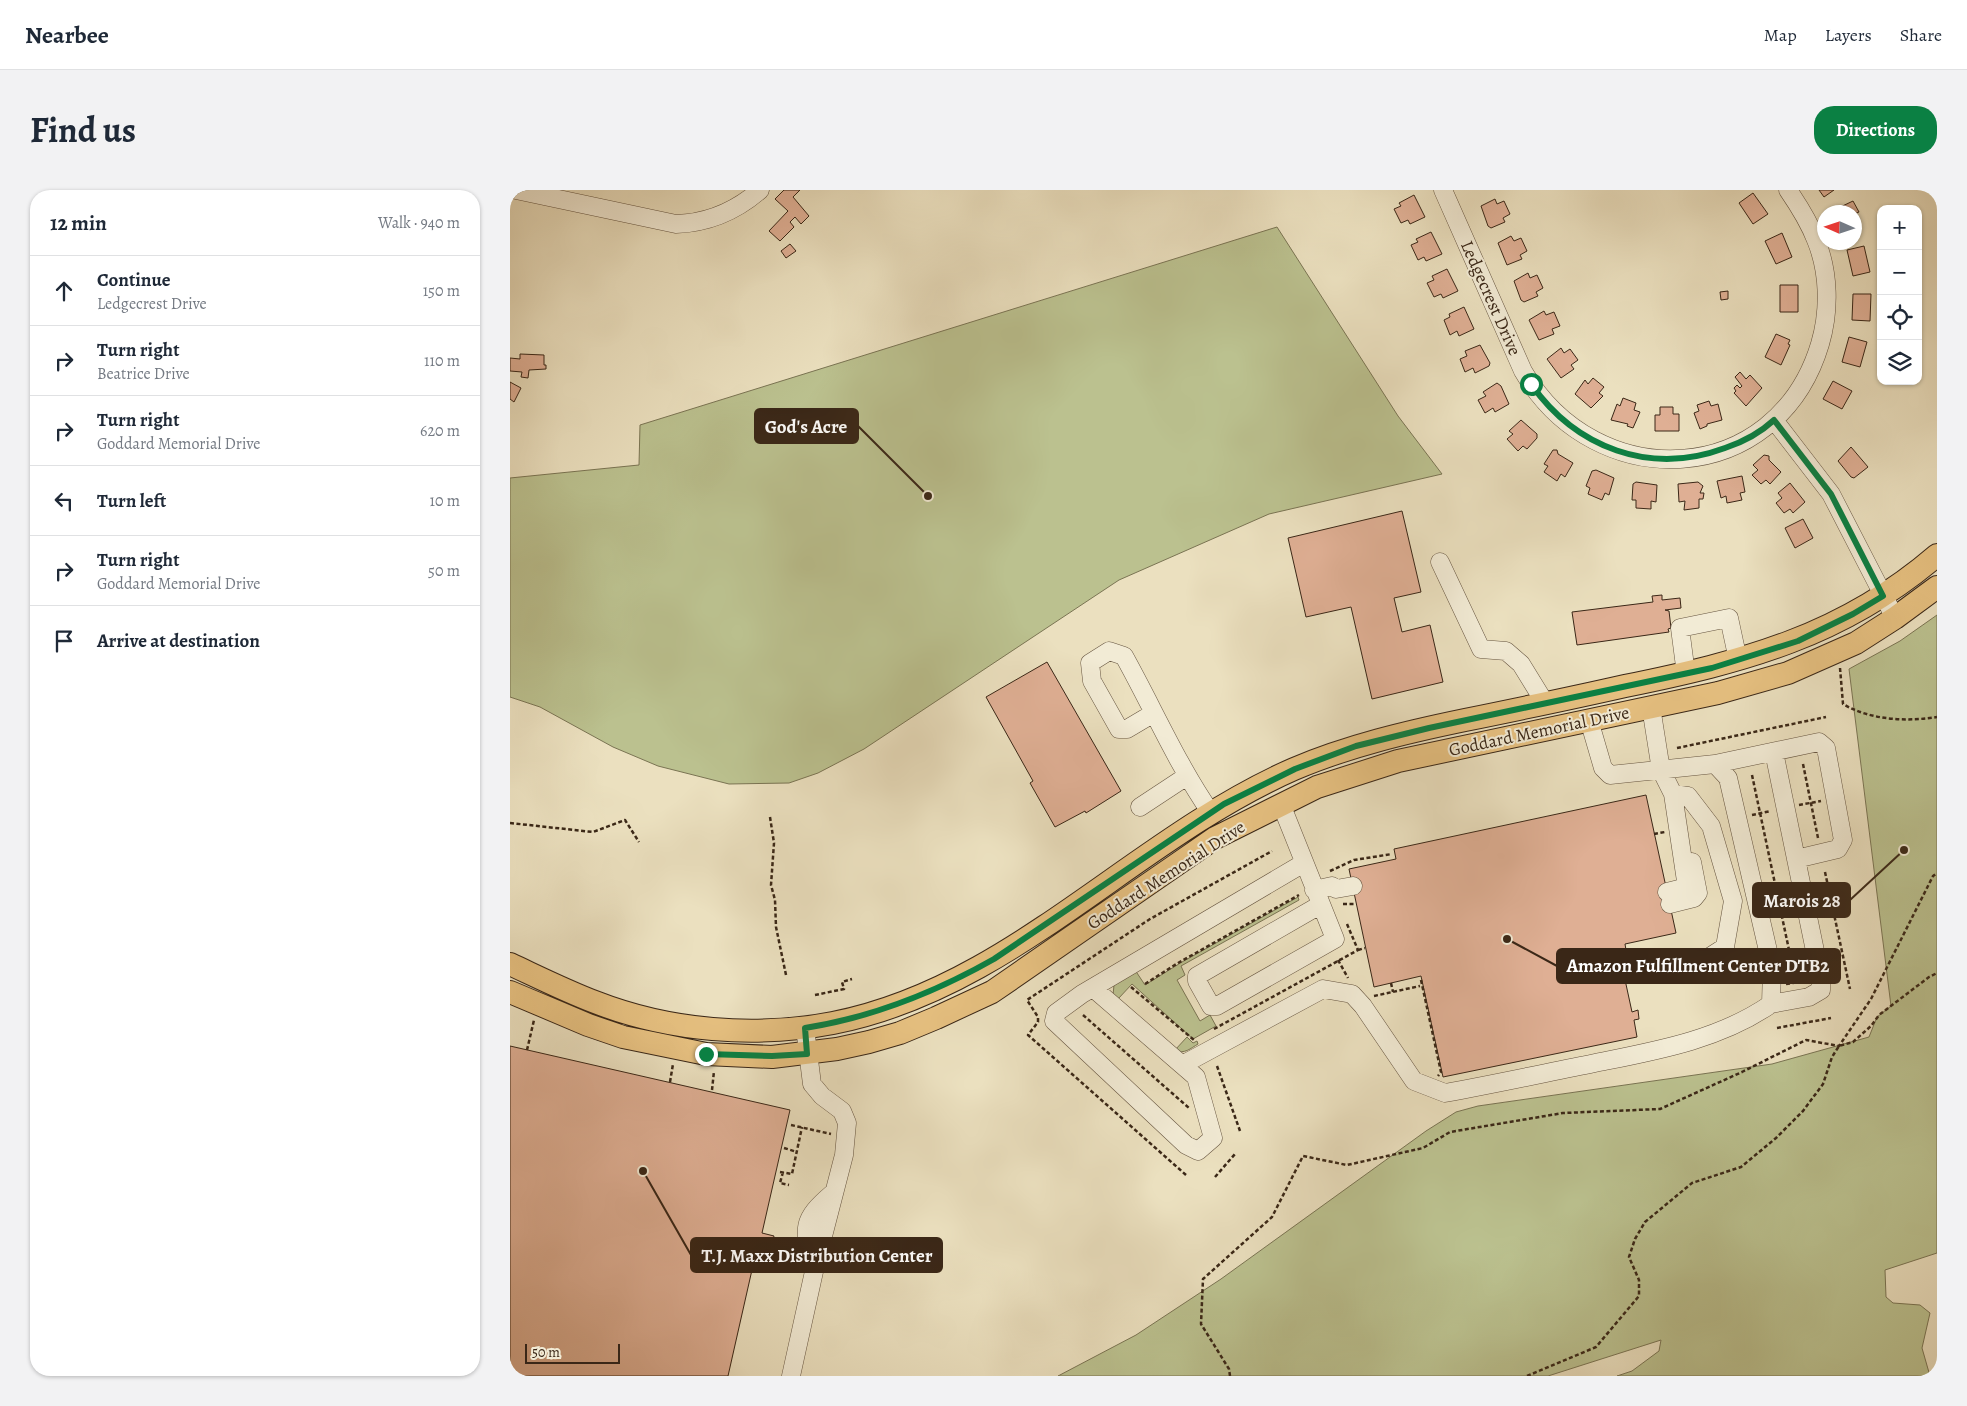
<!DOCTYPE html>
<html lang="en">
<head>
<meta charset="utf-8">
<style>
  body { margin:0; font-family:Alegreya,serif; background:#f2f2f3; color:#1f2937 }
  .controls { position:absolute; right:15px; top:15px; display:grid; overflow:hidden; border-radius:10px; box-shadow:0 1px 4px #0004 }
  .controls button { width:45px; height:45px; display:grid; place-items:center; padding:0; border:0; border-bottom:1px solid #e0e1e3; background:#fff; color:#1f2937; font:25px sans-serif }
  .compass { position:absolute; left:1307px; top:15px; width:45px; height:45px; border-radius:50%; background:#fff; box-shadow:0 1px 4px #0004; rotate:273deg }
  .scale { position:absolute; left:15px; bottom:12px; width:95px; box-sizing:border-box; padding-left:5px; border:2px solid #3a2717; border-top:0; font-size:14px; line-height:18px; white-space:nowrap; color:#3a2717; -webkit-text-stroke:4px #f2ebd5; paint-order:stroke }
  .stop { position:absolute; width:15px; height:15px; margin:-11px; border:4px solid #0b8043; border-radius:50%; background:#fff }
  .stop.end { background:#0b8043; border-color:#fff; box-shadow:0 1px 5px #0008 }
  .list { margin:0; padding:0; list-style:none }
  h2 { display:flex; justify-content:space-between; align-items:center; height:65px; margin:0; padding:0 20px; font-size:21px }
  h2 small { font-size:16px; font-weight:400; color:#747a83 }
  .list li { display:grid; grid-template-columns:32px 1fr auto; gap:15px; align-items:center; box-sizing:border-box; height:70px; padding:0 20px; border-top:1px solid #e0e1e3 }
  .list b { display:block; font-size:19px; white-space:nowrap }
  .list p { margin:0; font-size:16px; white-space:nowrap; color:#747a83 }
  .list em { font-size:16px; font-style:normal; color:#747a83 }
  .icon { flex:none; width:28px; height:28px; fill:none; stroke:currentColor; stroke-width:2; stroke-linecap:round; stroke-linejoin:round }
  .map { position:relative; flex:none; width:1427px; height:1186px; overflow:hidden; border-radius:20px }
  header { display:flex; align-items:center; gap:30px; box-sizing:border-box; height:70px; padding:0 25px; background:#fff; border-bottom:1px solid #e0e1e3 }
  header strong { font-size:24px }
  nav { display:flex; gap:28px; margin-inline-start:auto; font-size:18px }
  .intro { display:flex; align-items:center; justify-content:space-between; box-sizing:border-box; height:120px; padding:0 30px }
  h1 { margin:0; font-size:35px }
  .button { padding:12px 22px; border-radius:20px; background:#0b8043; color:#fff; font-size:18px; font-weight:700 }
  main { display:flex; gap:30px; padding:0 30px }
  aside { flex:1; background:#fff; border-radius:20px; box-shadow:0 1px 4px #0004 }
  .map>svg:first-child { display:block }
  .green { fill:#bbc18f; stroke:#7a7453 }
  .building { fill:#dfaf94; stroke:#3a2717 }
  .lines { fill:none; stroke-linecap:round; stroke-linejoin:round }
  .minor-casing { stroke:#665541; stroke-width:19 }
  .major-casing { stroke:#3a2717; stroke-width:24 }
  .path { stroke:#3a2717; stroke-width:2.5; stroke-dasharray:4 2.5; stroke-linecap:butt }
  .minor { stroke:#f2ebd5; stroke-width:18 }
  .major { stroke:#e6c080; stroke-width:22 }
  .route { stroke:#0b8043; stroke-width:6 }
  .labels { text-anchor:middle; stroke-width:4; stroke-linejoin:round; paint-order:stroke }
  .street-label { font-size:18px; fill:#3a2717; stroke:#f2ebd5 }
  .leader { fill:none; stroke:#3a2717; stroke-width:2 }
  .callout-dot { fill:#3a2717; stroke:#f2ebd5; stroke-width:2 }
  .callout { fill:#3a2717; stroke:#3a2717; stroke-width:2 }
  .callout-label { font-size:19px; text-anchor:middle; font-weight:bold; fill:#fff }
</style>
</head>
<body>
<header>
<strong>Nearbee</strong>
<nav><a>Map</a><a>Layers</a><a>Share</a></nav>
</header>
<div class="intro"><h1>Find us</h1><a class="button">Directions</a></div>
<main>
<aside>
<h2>12 min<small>Walk · 940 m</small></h2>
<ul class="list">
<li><svg class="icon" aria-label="ahead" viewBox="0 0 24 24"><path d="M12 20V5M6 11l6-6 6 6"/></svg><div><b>Continue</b><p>Ledgecrest Drive</p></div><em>150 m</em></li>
<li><svg class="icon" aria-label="right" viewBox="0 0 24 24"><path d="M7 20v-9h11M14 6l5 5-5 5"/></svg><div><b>Turn right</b><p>Beatrice Drive</p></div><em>110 m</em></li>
<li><svg class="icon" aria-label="right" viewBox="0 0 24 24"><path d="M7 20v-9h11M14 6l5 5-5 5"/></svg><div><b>Turn right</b><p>Goddard Memorial Drive</p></div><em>620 m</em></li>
<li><svg class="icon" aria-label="left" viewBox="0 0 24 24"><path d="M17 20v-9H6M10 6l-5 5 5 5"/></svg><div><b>Turn left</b></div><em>10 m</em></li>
<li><svg class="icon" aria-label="right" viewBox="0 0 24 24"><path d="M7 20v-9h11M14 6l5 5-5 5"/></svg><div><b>Turn right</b><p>Goddard Memorial Drive</p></div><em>50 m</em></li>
<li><svg class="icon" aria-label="arrive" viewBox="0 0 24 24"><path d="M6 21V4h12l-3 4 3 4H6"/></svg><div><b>Arrive at destination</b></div></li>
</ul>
</aside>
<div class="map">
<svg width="1427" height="1186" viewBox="0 0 1427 1186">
  <rect width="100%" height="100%" fill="#ebe0bf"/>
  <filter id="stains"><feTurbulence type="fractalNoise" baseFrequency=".004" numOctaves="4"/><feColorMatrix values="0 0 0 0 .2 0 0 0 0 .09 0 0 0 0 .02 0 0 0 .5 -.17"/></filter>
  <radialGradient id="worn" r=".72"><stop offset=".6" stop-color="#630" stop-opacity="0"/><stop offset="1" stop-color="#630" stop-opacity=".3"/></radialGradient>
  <!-- green -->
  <path class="green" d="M767 37 888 226 932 284 759 324 609 390 354 559 308 583 279 593 219 594 148 576 103 557 30 517 0 507V288L129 275 130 235Z
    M1427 425V1063L1375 1080 1376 1107 1383 1113 1410 1115 1420 1123 1412 1158 1420 1186H1107L1122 1181 1149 1161 1151 1150 1038 1186H548L626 1145 711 1089 916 941 946 922 968 916 1262 874 1359 847 1367 827 1381 816 1339 479 1390 451Z
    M788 707 789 710 671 776 675 785 667 790 690 831 700 825 706 836 683 849 622 794 608 809 603 805 604 795 625 780 635 795 672 772Z
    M677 847 683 853 687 851 688 854C681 858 674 865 665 860Z"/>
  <!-- building -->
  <path class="building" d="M274 0H290L283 7 299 26 291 34 285 27 280 32 284 37 270 51 259 41 278 21 265 9Z
    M1309 0H1324L1314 7Z
    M1243 3 1258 24 1243 34 1229 13Z
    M904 5 915 27 900 34 898 30 891 33 884 19 891 16 889 13Z
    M985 9 987 14 994 11 1000 24 993 28 995 32 981 38 978 36 971 16Z
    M1343 11 1349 22 1344 24 1323 22 1322 21Z
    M921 42 932 64 916 71 914 67 908 70 901 55 908 52 906 49Z
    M1272 43 1282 67 1266 74 1255 51Z
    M1001 46 1004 51 1011 48 1017 61 1010 65 1012 69 997 75 988 53Z
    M280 54 286 61 276 68 271 61Z
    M1354 56 1360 82 1343 86 1337 60Z
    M937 79 948 101 933 108 931 104 924 107 917 93 924 90 922 86Z
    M1018 83 1020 88 1027 85 1033 98 1026 102 1028 106 1014 112 1011 110 1004 91Z
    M1270 95H1288V122H1270Z
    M1218 101V109L1211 110 1210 102Z
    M1343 104H1361L1360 131 1342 130Z
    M954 117 964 139 949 146 947 141 940 145 934 130 940 127 939 124Z
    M1034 121 1036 125 1044 122 1050 136 1042 139 1044 144 1029 150 1019 130Z
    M1266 144 1280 150 1278 154 1280 155 1271 175 1255 167Z
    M1339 147 1357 152 1350 177 1332 172Z
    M970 155 980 173 979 176 965 183 963 178 955 182 950 169 957 166 955 161Z
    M1051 158 1054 163 1060 159 1068 170 1061 175 1064 179 1051 188 1037 169Z
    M10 164 34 165V175H36V179L19 180 18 188 11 187 12 182 0 181V168L10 169Z
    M1230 182 1236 189 1240 185 1252 198 1236 216 1224 203 1226 201 1224 198 1227 195 1230 198 1232 196 1225 187Z
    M1083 188 1094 197 1089 203 1093 206 1081 218 1065 204 1075 190 1078 194Z
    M1323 191 1342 201 1332 219 1313 209Z
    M0 192 11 198 4 212 0 209Z
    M987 193 991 196 999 214 985 222 983 218 975 223 968 210 976 206 973 202Z
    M1113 208 1126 213 1124 220 1130 222 1123 238 1117 236 1118 234 1101 230 1107 214 1110 216Z
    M1199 211 1201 216 1208 214 1212 230 1197 234V236L1190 239 1184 223 1189 221 1187 215Z
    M1150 217H1163V224H1169V241H1145V225H1150Z
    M1011 230 1027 244V248L1017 259 1013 256 1008 261 997 249 1003 244 999 241Z
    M1341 257 1358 277 1344 288 1341 287 1328 271Z
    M1043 260H1047L1048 264 1063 273 1055 287 1051 284 1047 291 1034 282 1038 276 1034 274Z
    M1254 265 1259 266V270L1271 282 1260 294 1256 290 1251 294 1242 285 1248 280 1243 275Z
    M1086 280 1104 288 1099 305 1095 303 1092 310 1078 304 1080 298 1076 296 1082 281Z
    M1232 286 1235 302 1230 303 1232 310 1217 313 1216 306 1211 308 1207 291Z
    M1126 292 1147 295 1146 312 1141 311V319L1126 318V310H1122L1123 294Z
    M1188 292 1193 296 1190 303H1194L1193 309H1189V318L1174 320 1175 311 1169 312 1168 294Z
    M1280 293 1295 312 1283 323 1280 319 1274 323 1266 313 1272 308 1268 303Z
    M892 321 911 402 884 408 892 442 920 435 933 492 862 509 841 417 796 427 778 348Z
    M1293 329 1303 348 1285 358 1275 338Z
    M1152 405V410L1170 408 1171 418 1155 420 1159 421 1161 438 1158 439 1159 442 1067 455 1062 422 1143 412 1142 406Z
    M537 472 611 601 576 623 575 621 545 637 520 593 523 591 476 507Z
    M1136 605 1166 743 1115 754 1116 760 1109 762 1122 822 1128 820 1129 829 1124 830 1127 847 933 887 911 786 864 797 839 679 886 669 884 659Z
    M0 856 280 920 252 1043 264 1046 263 1050 268 1052 266 1064 260 1062 257 1075 244 1071 218 1186H0Z"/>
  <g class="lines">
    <!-- minor casing -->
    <g class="minor-casing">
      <path id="minor" d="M6 0 166 34C197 33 226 21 250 0
        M933 0 1013 181C1086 307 1267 298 1310 154 1320 120 1319 82 1306 50 1299 32 1289 16 1278 0
        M1264 230 1321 304 1385 428
        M930 372 971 459 996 461 1011 474 1035 513
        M1176 484 1170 438 1219 428 1228 470
        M1141 517 1151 580 1163 604 1176 691 1173 698 1157 702
        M644 523 617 539H609L582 491 580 473 599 461 614 466C643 518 667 574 701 623
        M1205 574 1309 552 1316 558 1333 650 1328 659 1286 669
        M1163 604 1178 606 1201 636 1223 711 1215 757 1173 784
        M771 614 825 749 707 816H701L687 791V786L810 715
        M630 617 677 586
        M804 700 822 696 826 699 843 696
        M1160 714 1184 708 1188 703 1182 672
        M583 798 686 887 703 948 688 961 676 955 544 831 546 823 572 804 794 673
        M1261 814 1299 807 1311 800V790L1264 562
        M672 875 813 799 842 804 853 816 904 891 935 903C985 894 1035 883 1085 873 1145 861 1209 850 1261 814L1262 778 1218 588 1205 574 1100 585 1093 578 1079 530
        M304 1076C293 1038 291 1030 323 1003
        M281 1186 305 1077 334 965 337 933 332 921 312 906 302 894 295 838"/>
    </g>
    <!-- major casing -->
    <g class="major-casing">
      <path id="major" d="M0 774C28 787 56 801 85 812 159 841 245 848 323 833 501 798 622 650 784 579 838 556 897 542 955 530 1009 519 1062 508 1115 496 1233 472 1333 446 1427 365
        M0 802 78 835 113 847 196 864 262 867 327 859 359 852 390 843 426 828 482 802 705 648 807 597 888 571 1208 503 1278 483 1346 453 1385 428 1427 397"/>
    </g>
    <!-- path -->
    <path class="path" d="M1330 478 1333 514C1360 530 1396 532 1427 527
      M1167 558 1316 527
      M1293 574 1308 648
      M1242 585 1286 793
      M1289 615 1311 611
      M1242 625 1261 621
      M260 627 264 653 261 695 265 710 266 737 276 785
      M0 633 83 642 115 630 129 652
      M1144 644 1155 642
      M820 681 844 670 882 664
      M1315 682 1340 799
      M833 714H845
      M848 760 855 758
      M828 770 838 788
      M911 790 931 882 928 886
      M881 793 883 802
      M635 794 668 773 789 705
      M1276 794 1296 791
      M621 797 684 850
      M305 805 334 799 332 792 342 789
      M864 806 910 796
      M573 825 679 918
      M1267 838 1321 828
      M704 839 848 760 837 734
      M17 860 24 830
      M707 876 730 941
      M160 892 163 874
      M202 900 204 881
      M281 935 321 944
      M274 958 287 962
      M270 982 282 984 292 937
      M273 982 270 993 279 995
      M676 985 518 845 528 832V827L517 810 640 729 762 661
      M705 987 725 964
      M720 1186 719 1179 691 1134 693 1089 762 1027 793 966 837 975 913 958 940 942 1053 923 1150 919 1232 882 1296 850 1329 856 1361 809 1423 686 1427 683
      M1017 1186 1086 1157 1129 1106V1090L1119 1067 1125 1049 1135 1032 1182 993 1231 977 1266 948 1293 921 1313 894 1322 867 1329 856 1343 852 1361 836 1369 825 1419 787 1427 783"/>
    <!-- minor -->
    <use href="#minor" class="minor"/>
    <!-- major -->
    <use href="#major" class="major"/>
  </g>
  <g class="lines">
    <!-- route -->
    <path class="route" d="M196 864 262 866 297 864 295 838C364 827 424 803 484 769L714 614 785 579 846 556 919 538 1202 478 1288 451 1343 424 1373 406 1321 304 1264 230C1250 243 1233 252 1215 258 1140 286 1066 258 1021 194"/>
  </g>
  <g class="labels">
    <!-- street labels -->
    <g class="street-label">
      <text transform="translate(981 108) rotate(66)" y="6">Ledgecrest Drive</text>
      <text transform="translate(1029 541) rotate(-12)" y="6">Goddard Memorial Drive</text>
      <text transform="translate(656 685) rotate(-33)" y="6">Goddard Memorial Drive</text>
    </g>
  </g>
  <!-- callouts -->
  <path class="leader" d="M418 306L348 236M1394 660L1340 710M997 749L1047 776M133 981L181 1065"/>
  <g class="callout-dot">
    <circle cx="418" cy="306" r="5"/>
    <circle cx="1394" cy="660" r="5"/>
    <circle cx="997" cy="749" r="5"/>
    <circle cx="133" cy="981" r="5"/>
  </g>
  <g class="callout">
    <rect x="245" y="219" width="103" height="34" rx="5"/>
    <rect x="1243" y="693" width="97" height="34" rx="5"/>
    <rect x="1047" y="759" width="283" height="34" rx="5"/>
    <rect x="181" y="1048" width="251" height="34" rx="5"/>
  </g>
  <g class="callout-label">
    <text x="296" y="243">God's Acre</text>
    <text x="1292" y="717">Marois 28</text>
    <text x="1188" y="782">Amazon Fulfillment Center DTB2</text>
    <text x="307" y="1072">T.J. Maxx Distribution Center</text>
  </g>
  <rect width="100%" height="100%" filter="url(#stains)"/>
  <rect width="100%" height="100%" fill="url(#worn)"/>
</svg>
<div class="controls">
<button>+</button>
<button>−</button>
<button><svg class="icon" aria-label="locate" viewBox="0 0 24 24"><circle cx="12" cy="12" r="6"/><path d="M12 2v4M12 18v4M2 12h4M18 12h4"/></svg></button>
<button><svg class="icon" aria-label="layers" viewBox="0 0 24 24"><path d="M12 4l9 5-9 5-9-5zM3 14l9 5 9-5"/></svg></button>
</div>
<svg class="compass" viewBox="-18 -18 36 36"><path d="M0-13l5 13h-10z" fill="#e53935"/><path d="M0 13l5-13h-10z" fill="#747a83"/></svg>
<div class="scale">50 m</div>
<div class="stop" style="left:1021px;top:194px"></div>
<div class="stop end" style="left:196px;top:864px"></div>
</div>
</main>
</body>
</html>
